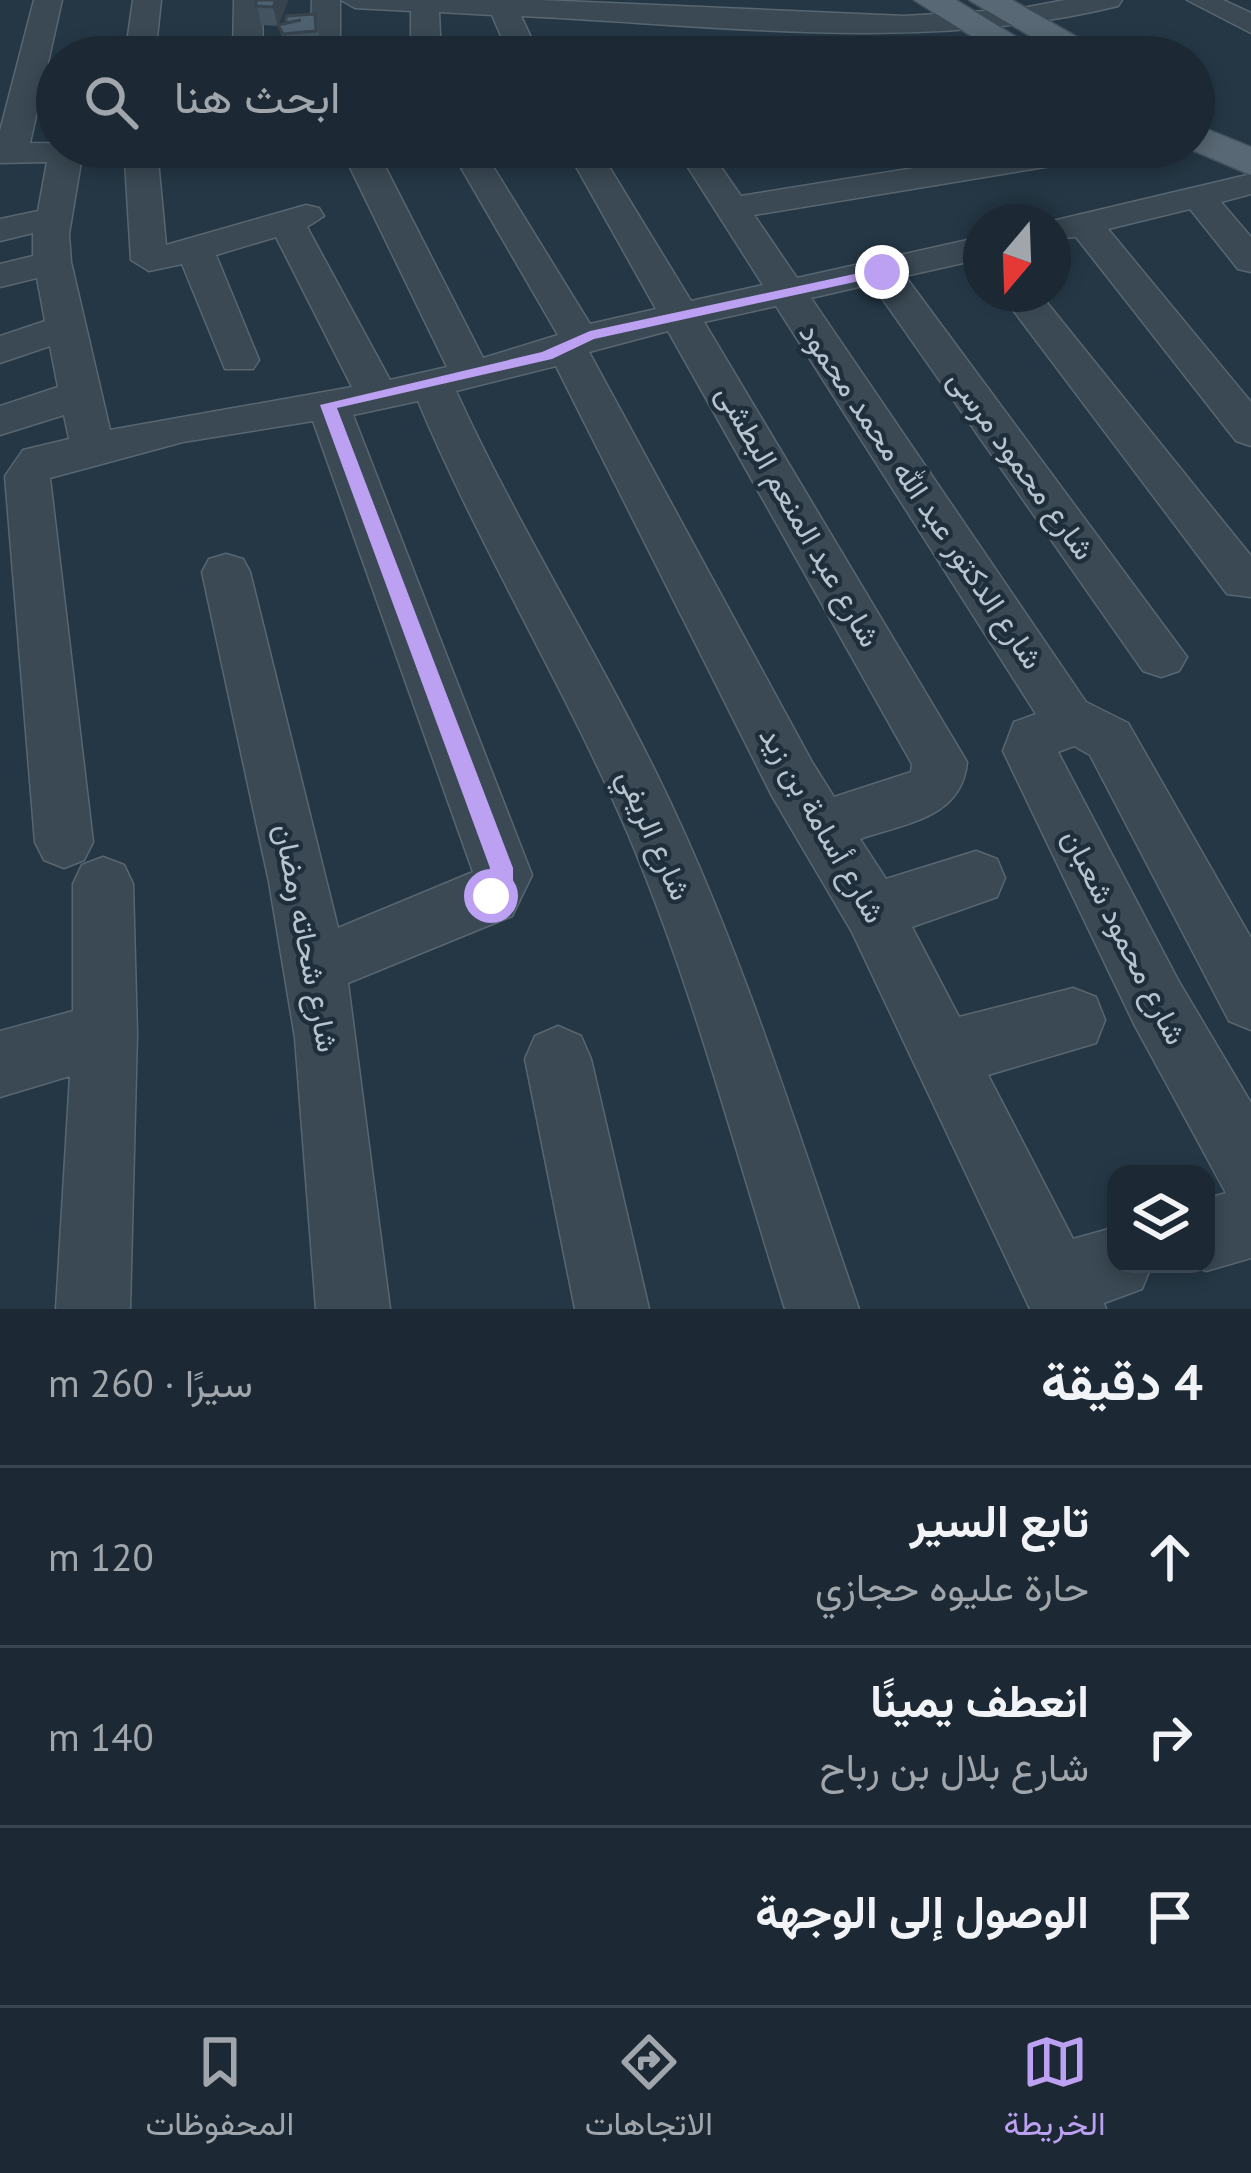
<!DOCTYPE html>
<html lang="ar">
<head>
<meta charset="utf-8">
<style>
  body { margin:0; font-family:"PT Sans",Vazirmatn,sans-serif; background:#25313c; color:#f1f3f6; direction:rtl }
  .controls { position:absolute; right:36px; bottom:36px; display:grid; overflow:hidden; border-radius:24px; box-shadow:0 6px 18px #0003 }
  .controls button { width:108px; height:108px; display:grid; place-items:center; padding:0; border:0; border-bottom:3px solid #3a454f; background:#1c2934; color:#f1f3f6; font:60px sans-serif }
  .compass { position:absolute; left:963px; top:204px; width:108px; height:108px; border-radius:50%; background:#1c2934; box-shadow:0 6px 18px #0003; rotate:199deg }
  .stop { position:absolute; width:36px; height:36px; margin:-27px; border:9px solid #bca0f2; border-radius:50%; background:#fff }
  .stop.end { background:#bca0f2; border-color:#fff; box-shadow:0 3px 12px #0008 }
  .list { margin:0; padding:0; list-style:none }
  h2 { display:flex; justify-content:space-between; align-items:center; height:156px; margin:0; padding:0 48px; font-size:51px }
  h2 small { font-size:39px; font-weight:400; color:#a0a6ac }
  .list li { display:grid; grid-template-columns:78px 1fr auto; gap:36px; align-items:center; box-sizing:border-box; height:180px; padding:0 48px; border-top:3px solid #3a454f }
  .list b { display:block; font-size:45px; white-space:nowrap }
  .list p { margin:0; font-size:39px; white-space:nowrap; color:#a0a6ac }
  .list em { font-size:39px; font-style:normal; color:#a0a6ac }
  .icon { flex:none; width:66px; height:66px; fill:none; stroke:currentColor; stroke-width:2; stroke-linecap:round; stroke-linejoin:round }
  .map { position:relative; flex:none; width:1251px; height:1309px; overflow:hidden; direction:ltr }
  .search { position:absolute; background:#1c2934; box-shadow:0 6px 18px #0003; left:36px; right:36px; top:36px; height:132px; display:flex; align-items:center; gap:30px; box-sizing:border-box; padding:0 42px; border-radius:66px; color:#a0a6ac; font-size:45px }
  .sheet { height:696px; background:#1c2934 }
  nav { display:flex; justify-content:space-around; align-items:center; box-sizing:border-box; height:168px; border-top:3px solid #3a454f; background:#1c2934; font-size:33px; color:#a0a6ac }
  nav a { display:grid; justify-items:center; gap:6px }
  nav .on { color:#bca0f2 }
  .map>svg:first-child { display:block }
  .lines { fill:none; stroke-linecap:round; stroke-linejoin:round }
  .minor-casing { stroke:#586671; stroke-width:3 }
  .major-casing { stroke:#43525d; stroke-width:3 }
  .minor { fill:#3a4954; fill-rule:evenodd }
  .major { fill:#586874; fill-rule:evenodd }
  .wall { fill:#435360 }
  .shaded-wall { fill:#37444e }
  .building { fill:#4e6170; stroke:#37444e; stroke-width:3 }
  .route { fill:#bca0f2 }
  .labels { text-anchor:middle; stroke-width:9; stroke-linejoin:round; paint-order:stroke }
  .street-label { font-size:30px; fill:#b7c3ce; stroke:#1e2e3a }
</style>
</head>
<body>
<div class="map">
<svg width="1251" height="1309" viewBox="0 0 1251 1309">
  <rect width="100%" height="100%" fill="#253745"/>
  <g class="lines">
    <!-- minor casing -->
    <g class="minor-casing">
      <path id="minor" d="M34 0H62L30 143 375 147 483 358 558 335 449 147H481L590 324 656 309 565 147H597L691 301 763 285 675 147H707L741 196 1045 147 1063 149 1068 156 1063 163 1051 166 754 215 797 278 981 237V259L905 276 1187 657 1179 671 1161 677 1143 671 872 284 811 298 1086 702 1128 723 1251 938V1030L1229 1021 1090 755 1074 746 1058 752 1178 980 1251 1103V1258L1206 1271 1190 1264H1206V1199L1226 1193 1134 1024 1003 751 1014 722 1036 714 776 306 704 322 967 762C962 818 906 823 860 839L886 879 976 851 997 859 1005 878 997 897 912 927 959 1017 1073 988 1096 997 1105 1020 1096 1043 988 1075 1073 1239 1116 1227V1264H1152L1142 1289 1104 1303 1106 1309H1030L852 932 772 796 556 366 456 391C523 538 612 674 679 821 751 978 802 1146 859 1309H785C735 1151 693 987 628 834 565 687 480 549 418 401L353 415 532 875 512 916 348 983 390 1309H316L295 1038 269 882 202 572 209 559 226 554 243 559 250 572 338 928 473 872 313 421 183 442 50 478 93 842 84 860 64 868 44 860 35 842 5 476 23 450 69 439 64 415 0 435V406L58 387 50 346 0 363V336L45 321 37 278 0 287V264L33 256V233L0 241V219L38 211 47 162 0 163V131ZM345 157 447 367 390 380 307 227 324 216 319 208 306 205 166 245 158 160ZM125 161 131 260 149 271 182 264 225 369H253L259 360 216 255 276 237 352 387 110 430 71 262 69 234 81 162ZM668 331 912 764 911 772 834 797 812 762 589 352Z
        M133 0H161L155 57H125Z
        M234 0H262L263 57H233Z
        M312 0H340V57H310Z
        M341 0H540L904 16 1017 9 1065 0H1122L1118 6C924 54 718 25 521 16L540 57H510L492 15 439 12 441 57H411V11L355 8Z
        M1187 0H1223L1251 13V33Z
        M1251 174V194L1221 202 1251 237V272L1238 269 1190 209 1108 229 1251 402V446L1236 441 1076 237 1053 239V222H1048Z
        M1001 294H1040L1251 556V597L1227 594Z
        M103 857 124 865 133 884 137 1034 130 1309H56L70 1076 0 1097V1031L73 1011V884L82 865Z
        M558 1026 581 1036 591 1059 649 1309H575L525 1059 535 1036Z"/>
    </g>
    <!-- major casing -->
    <g class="major-casing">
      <path id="major" d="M914 0H956L1036 49 1031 57H1005Z
        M969 0H1012L1112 57H1066Z
        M1194 124 1251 147V175L1185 147H1194Z"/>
    </g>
    <!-- minor -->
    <use href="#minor" class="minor"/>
    <!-- major -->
    <use href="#major" class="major"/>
  </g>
  <!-- wall -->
  <path class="wall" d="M256 0H288L278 26 261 25Z
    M315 14 319 33V57H282L286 50 278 25Z"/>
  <!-- shaded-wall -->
  <path class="shaded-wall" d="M276 0H288V2L278 26 273 7Z"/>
  <!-- building -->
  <path class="building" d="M256 0H276L273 7 256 6Z
    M315 14 316 31 283 34 278 25 301 20 286 23V16Z
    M317 46 319 56 282 57 281 50Z"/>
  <!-- route -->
  <path class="route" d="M882 268 887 275 594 339 552 359 337 408 513 868V882L499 904H483L480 896 490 868 320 405 542 352 590 331Z"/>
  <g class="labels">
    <!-- street labels -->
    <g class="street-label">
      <text transform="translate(1021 465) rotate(54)" y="10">شارع محمود مرسى</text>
      <text transform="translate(921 496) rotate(56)" y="10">شارع الدكتور عبد الله محمد محمود</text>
      <text transform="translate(798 516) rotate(60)" y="10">شارع عبد المنعم البطشى</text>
      <text transform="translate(822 825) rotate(60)" y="10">شارع أسامة بن زيد</text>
      <text transform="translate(654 835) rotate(66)" y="10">شارع الريفي</text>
      <text transform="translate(1124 937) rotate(63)" y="10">شارع محمود شعبان</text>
      <text transform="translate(306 938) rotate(79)" y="10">شارع شحاته رمضان</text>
    </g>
  </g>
</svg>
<div class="controls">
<button><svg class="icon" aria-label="layers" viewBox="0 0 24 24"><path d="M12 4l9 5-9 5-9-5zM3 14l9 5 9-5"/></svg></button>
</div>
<svg class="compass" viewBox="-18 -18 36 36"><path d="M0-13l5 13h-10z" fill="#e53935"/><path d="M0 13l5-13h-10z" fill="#a0a6ac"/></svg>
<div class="stop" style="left:491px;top:896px"></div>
<div class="stop end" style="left:882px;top:272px"></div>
<div class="search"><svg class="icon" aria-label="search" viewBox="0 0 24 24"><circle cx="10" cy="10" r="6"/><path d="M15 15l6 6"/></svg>ابحث هنا</div>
</div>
<section class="sheet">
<h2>4 دقيقة<small>سيرًا · 260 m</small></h2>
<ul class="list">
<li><svg class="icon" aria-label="ahead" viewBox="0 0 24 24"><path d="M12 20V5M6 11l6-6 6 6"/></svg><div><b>تابع السير</b><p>حارة عليوه حجازي</p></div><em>120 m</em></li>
<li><svg class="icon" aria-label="right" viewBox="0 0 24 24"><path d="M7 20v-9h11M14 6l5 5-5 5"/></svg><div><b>انعطف يمينًا</b><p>شارع بلال بن رباح</p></div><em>140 m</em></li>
<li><svg class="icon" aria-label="arrive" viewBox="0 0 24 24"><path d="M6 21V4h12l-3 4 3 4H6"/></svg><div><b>الوصول إلى الوجهة</b></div></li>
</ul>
</section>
<nav>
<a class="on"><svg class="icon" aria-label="map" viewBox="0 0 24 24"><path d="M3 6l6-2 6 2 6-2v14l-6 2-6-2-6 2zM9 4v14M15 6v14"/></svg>الخريطة</a>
<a><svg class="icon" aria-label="directions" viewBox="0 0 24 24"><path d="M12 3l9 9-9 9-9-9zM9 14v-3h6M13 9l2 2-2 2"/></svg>الاتجاهات</a>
<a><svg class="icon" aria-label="saved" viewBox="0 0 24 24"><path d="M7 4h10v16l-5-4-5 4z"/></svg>المحفوظات</a>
</nav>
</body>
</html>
